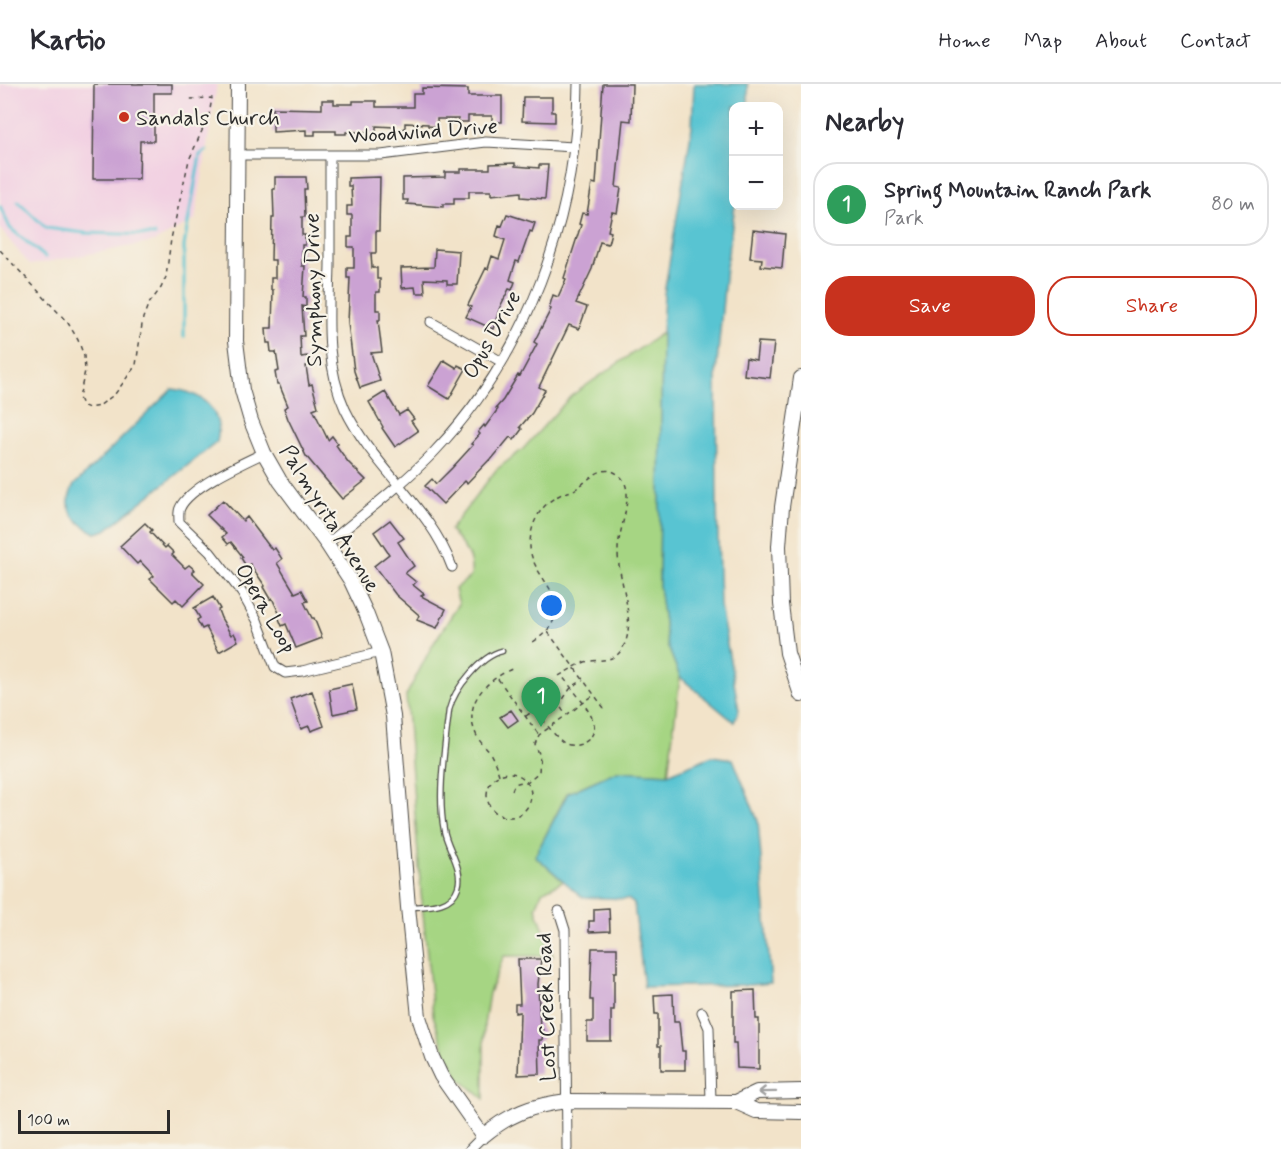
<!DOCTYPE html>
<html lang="en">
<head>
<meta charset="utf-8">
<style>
  body { margin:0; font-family:Mynerve,sans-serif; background:#f2f2f3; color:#2b2b33 }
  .controls { position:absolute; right:18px; top:18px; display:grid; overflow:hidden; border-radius:12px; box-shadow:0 6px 24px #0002 }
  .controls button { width:54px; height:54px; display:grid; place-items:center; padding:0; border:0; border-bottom:2px solid #e1e1e2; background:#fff; color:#2b2b33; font:30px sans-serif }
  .scale { position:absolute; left:18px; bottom:15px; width:152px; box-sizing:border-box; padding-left:6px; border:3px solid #2b2b2b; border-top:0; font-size:16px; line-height:21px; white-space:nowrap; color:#2b2b2b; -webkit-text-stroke:4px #f7f3e8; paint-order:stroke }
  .you { position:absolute; left:552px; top:522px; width:21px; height:21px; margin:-15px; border:4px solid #fff; border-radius:50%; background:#1a73e8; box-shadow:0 0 0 9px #1a73e833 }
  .badge { display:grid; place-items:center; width:39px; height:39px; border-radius:50%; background:#c8321e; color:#fff; font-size:20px; font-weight:700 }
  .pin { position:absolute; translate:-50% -50px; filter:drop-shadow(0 2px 3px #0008) }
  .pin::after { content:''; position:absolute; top:32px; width:21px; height:18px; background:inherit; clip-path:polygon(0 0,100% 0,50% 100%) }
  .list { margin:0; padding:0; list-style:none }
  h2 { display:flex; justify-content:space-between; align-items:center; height:78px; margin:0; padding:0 24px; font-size:26px }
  h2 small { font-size:20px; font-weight:400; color:#7c7c81 }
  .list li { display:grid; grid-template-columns:39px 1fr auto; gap:18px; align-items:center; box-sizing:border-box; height:84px; margin:0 12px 12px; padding:0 12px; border:2px solid #e1e1e2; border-radius:24px }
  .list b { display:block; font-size:22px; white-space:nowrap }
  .list p { margin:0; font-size:20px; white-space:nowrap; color:#7c7c81 }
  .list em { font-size:20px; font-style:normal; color:#7c7c81 }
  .actions { display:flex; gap:12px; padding:18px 24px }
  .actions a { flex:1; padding:14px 0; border:2px solid #c8321e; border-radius:24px; text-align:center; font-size:21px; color:#c8321e }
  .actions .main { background:#c8321e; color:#fff }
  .map { position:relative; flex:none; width:801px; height:1065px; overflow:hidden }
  header { display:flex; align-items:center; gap:36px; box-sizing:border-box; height:84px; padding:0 30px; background:#fff; border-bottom:2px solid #e1e1e2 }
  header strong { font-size:28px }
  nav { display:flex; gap:33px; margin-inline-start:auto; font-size:21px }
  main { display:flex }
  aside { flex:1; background:#fff }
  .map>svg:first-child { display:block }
  .built { fill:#f2d0e2 }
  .green { fill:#a6d583; stroke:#688057; stroke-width:1.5 }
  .water { fill:#58c4d2; stroke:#42787e; stroke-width:1.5 }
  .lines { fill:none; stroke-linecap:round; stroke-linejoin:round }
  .stream { stroke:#58c4d2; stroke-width:3 }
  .building { fill:#cba2d3 }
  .lane-casing { stroke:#494743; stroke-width:7 }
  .street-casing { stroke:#494743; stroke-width:11 }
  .secondary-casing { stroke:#494743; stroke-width:16 }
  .path { stroke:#494743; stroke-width:1.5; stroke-dasharray:4.5 4.5; stroke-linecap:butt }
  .lane { stroke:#fff; stroke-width:4.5 }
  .street { stroke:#fff; stroke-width:9 }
  .secondary { stroke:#fff; stroke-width:14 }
  .oneway { stroke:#a0a0a0 }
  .poi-dot { fill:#c8321e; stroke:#f7f3e8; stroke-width:2 }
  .labels { text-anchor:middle; stroke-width:4.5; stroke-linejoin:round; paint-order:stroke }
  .poi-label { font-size:22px; fill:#2b2b2b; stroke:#f7f3e8; text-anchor:start }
  .street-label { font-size:22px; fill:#2b2b2b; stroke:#f7f3e8 }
</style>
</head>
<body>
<header>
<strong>Kartio</strong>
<nav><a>Home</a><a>Map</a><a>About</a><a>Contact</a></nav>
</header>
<main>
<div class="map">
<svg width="801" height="1065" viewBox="0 0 801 1065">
  <rect width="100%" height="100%" fill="#f7f3e8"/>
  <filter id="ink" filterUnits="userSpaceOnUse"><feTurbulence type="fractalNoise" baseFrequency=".0167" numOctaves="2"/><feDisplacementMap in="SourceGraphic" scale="12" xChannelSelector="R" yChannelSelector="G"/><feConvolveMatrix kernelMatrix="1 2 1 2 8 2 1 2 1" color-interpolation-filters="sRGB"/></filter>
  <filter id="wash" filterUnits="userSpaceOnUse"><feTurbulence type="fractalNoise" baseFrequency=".008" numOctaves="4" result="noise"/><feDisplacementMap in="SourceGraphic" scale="24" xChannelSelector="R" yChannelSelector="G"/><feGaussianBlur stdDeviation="1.35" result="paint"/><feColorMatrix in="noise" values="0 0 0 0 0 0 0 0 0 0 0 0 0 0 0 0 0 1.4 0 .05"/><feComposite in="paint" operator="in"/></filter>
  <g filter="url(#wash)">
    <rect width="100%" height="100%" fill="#f2e3c9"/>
    <!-- built -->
    <path class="built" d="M0 0H217L195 136 154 158 30 181 0 145Z"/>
    <!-- green -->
    <path class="green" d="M662 249 659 502 667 560 680 593 668 690 617 687 567 709 535 772 563 797 542 808 536 824 553 872H504L489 909 484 941V1015L459 994 444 965 433 931 421 809 406 612 432 562 459 520 455 505 471 492C473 470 463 463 450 446L496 386 523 365 571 312Z"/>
    <!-- water -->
    <path class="water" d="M694 0H748V22H734L735 122 726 183 716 290 717 420 720 522 739 626 734 638 680 593 667 560 659 502 662 250 664 210 692 43Z
      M172 305C201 308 224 326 217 358L106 446 96 449C74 438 61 425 74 401Z
      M712 672 733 675 758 737 771 899 748 901 644 903 634 820 628 815 582 813 535 772 568 709 617 687 668 690Z"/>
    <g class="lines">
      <!-- stream -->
      <path class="stream" d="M18 117 46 144 85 149 155 151
        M0 122 10 144 45 173
        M184 253V162L200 71 207 66"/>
    </g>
    <g id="blocks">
      <!-- building -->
      <path class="building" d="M94 0H172V9H154V57H140L139 95H93Z
        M603 0H632L631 37 623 36 616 103 621 104 617 129 612 128 608 147 611 148 608 160 600 158 592 185 576 219 587 223 579 245 569 241 539 303 545 306 532 329 520 343 522 345 514 356 510 353 491 376 490 375 467 399 465 397 443 420 425 402 432 395 436 400 452 384 473 361 471 360 480 350 478 348 484 341 485 343 498 325 496 324 503 316 518 291 520 292 537 260 534 258 551 225 549 224 553 211 558 213 566 195 564 194 581 141 579 140 582 129 587 130 592 99 596 100Z
        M422 4 468 5V12H502V38H492V32H468V38H458V35H437V43L428 42V40L405 39V45H395V43L376 42V51H367V48H346V50H336V47H315V51H306V46L273 48V24L322 25V16H334V20H353V17H376V23H413V10H422Z
        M523 13H552V28H555V38L522 37Z
        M515 79V82L539 84V81H548L545 115 521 113V108L491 111V107H469V114H454V120H443V123L407 120 408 116H403V94L445 93V88H461V85H490V80Z
        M275 93H306L307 105H304L305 133H302V151H305V161H302V182H305L303 213H306V223L302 222 304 252H300L301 273 307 272 309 281 306 282 309 301 312 300 318 323 313 325 328 356 332 352 338 360 336 361 348 378 366 396 342 415 306 372 288 335 284 324 288 322 279 300H277L275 288 279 287 276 268H271L270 259H267L266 244H272L273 206H271V194H275V176H271L272 134H274L273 105H275Z
        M380 93 379 147H376V169H371L372 184H377V195H380V208H376V226H380V236H378L382 268 371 269 380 297 360 304 354 287 348 239 350 194H347V184H354V163H348V153H352V131H347V122H352L351 102H348V94Z
        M507 130 535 139 532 148 530 147 519 178 516 177 510 196 515 198 512 206 509 205 500 223 493 245 466 233 471 223 468 221 486 184 488 185 492 172 499 175 505 156 496 152 499 141 502 142Z
        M753 146 785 150 782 184 761 182 762 175 750 174Z
        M435 165 459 167 457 200H447V196L424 195 425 209H416L415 203 402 204 401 184 434 183Z
        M758 258 774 259 770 294 744 291 746 274 756 276Z
        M444 276 457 284 458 281 466 285 449 315 428 302Z
        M385 308 399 331 407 326 414 335 411 337 418 347 395 363 382 344 383 343 369 318Z
        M223 416 243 437 247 433 272 466 275 464 282 475 277 479 295 509 302 506 308 517 304 518 312 534H314L322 554 296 564 286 540 282 542 278 532 280 531 272 514 270 515 263 503 265 502 250 480 246 482 241 474 243 473 231 458 228 460 222 453 226 450 207 431Z
        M390 436 404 454 398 458 414 482 405 489 416 498 413 501 424 510 421 512 446 525 437 544 417 536 419 531 396 511 374 482 389 470 374 448Z
        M145 439 152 446 150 448 165 464 167 462 174 469 172 471 185 484 189 481 195 486 192 488 204 500 183 522 176 515 173 518 150 495 154 492 140 477 137 480 120 462Z
        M213 513 220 525 218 526 221 534 231 551 234 549 238 557 219 568 206 543 202 545 197 536 200 534 194 524Z
        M352 600 357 625 333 630 329 605Z
        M312 607 324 642 311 647 309 642 301 645 290 615Z
        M511 626 518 636 508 643 500 633Z
        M609 824 610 847 589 848V837H594V825Z
        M592 864H617V888H614V926H611V957H587V938H593V916H590Z
        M518 875H541L538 900 540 946H543L542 956H539L540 990 518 991 520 928 515 929V920H520Z
        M755 906 756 935H759V985L737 984 736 959H733V907Z
        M673 910 674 938H679L682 967H685V986H661V962H658V930H655L654 911Z"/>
    </g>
  </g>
  <g filter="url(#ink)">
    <use href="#blocks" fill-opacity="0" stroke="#494743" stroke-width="1.5"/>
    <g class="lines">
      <!-- lane casing -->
      <g class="lane-casing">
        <path id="lane" d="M411 823C428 822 452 823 458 803 464 785 447 764 444 746 437 710 445 663 449 626 454 605 481 572 502 567"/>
      </g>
      <!-- street casing -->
      <g class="street-casing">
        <path id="street" d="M238 71H381L486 58 574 63
          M330 72C330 108 330 145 330 181 329 230 324 279 345 325 372 382 430 423 452 483
          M431 238 502 278
          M264 369C243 379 189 403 180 424 178 428 179 433 179 438L210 468 242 509 257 536 275 583 285 589 302 587 381 568
          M327 460C363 430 401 402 434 368 527 271 577 134 578 0
          M559 827 565 846 567 1065
          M702 928 709 944 711 1018
          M470 1065 483 1052"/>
      </g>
      <!-- secondary casing -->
      <g class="secondary-casing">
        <path id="secondary" d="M238 0 236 257 242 306 251 337 264 369 280 397 327 460 351 497 366 529 381 568 393 632 408 823 419 933 432 973 441 992 483 1052C509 1030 533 1021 567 1017L736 1018 756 1027 801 1028
          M801 294 782 423 779 462 781 520 787 569 801 611
          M736 1018 757 1008 801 1007"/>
      </g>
      <!-- path -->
      <path class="path" d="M0 166 68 239 78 256 84 272 85 287 79 314 82 321 89 324 99 322 115 310 136 281 143 234 148 221 161 204 166 193 171 155 189 76 209 31 212 14 188 15
        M548 548 604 624
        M533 558C548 548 556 539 557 520 550 498 529 483 530 459 531 438 541 420 560 411 565 408 572 408 577 404 589 396 603 377 620 392 637 408 618 445 618 466 617 495 639 539 622 565 614 579 598 575 585 578 575 582 566 588 557 593
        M498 595 539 651
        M551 609 566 631
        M534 610C535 614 535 620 536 624 540 633 558 657 566 660 582 666 601 651 592 634 585 619 572 605 562 592
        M541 628C561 624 560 619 570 605 573 601 579 599 583 596
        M526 632 537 624
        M487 711a22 22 0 1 1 44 0a22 22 0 1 1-44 0Z
        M499 691C497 684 494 676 490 669 486 663 479 658 476 650 462 620 486 596 512 585
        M512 707C514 698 519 698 527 698L539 688 540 672 535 660 539 651 594 611"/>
      <!-- lane -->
      <use href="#lane" class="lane"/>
      <!-- street -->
      <use href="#street" class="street"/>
      <!-- secondary -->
      <use href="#secondary" class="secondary"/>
    </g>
    <!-- one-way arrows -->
    <defs><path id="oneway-shaft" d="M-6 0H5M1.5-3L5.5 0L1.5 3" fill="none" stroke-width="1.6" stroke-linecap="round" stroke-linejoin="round" transform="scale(1.5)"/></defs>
    <use class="oneway" href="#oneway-shaft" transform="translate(767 1008) rotate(179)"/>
  </g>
  <!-- markers -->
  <circle class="poi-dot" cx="124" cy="33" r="6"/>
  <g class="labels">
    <!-- poi labels -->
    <g class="poi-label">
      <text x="136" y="41">Sandals Church</text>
    </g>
    <!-- street labels -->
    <g class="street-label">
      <text transform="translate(423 46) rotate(-4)" y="8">Woodwind Drive</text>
      <text transform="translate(312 206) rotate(-91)" y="8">Symphony Drive</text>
      <text transform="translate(491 250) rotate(-61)" y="8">Opus Drive</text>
      <text transform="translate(331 434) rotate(58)" y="8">Palmyrita Avenue</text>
      <text transform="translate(267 524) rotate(60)" y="8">Opera Loop</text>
      <text transform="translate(545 923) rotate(-92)" y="8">Lost Creek Road</text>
    </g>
  </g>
</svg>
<div class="controls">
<button>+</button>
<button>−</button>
</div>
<div class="scale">100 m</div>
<div class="you"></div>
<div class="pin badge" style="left:541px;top:643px;background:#2e9e5b">1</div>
</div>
<aside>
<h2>Nearby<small></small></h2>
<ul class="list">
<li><span class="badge" style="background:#2e9e5b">1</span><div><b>Spring Mountain Ranch Park</b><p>Park</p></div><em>80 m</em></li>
</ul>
<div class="actions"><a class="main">Save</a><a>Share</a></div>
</aside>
</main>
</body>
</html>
